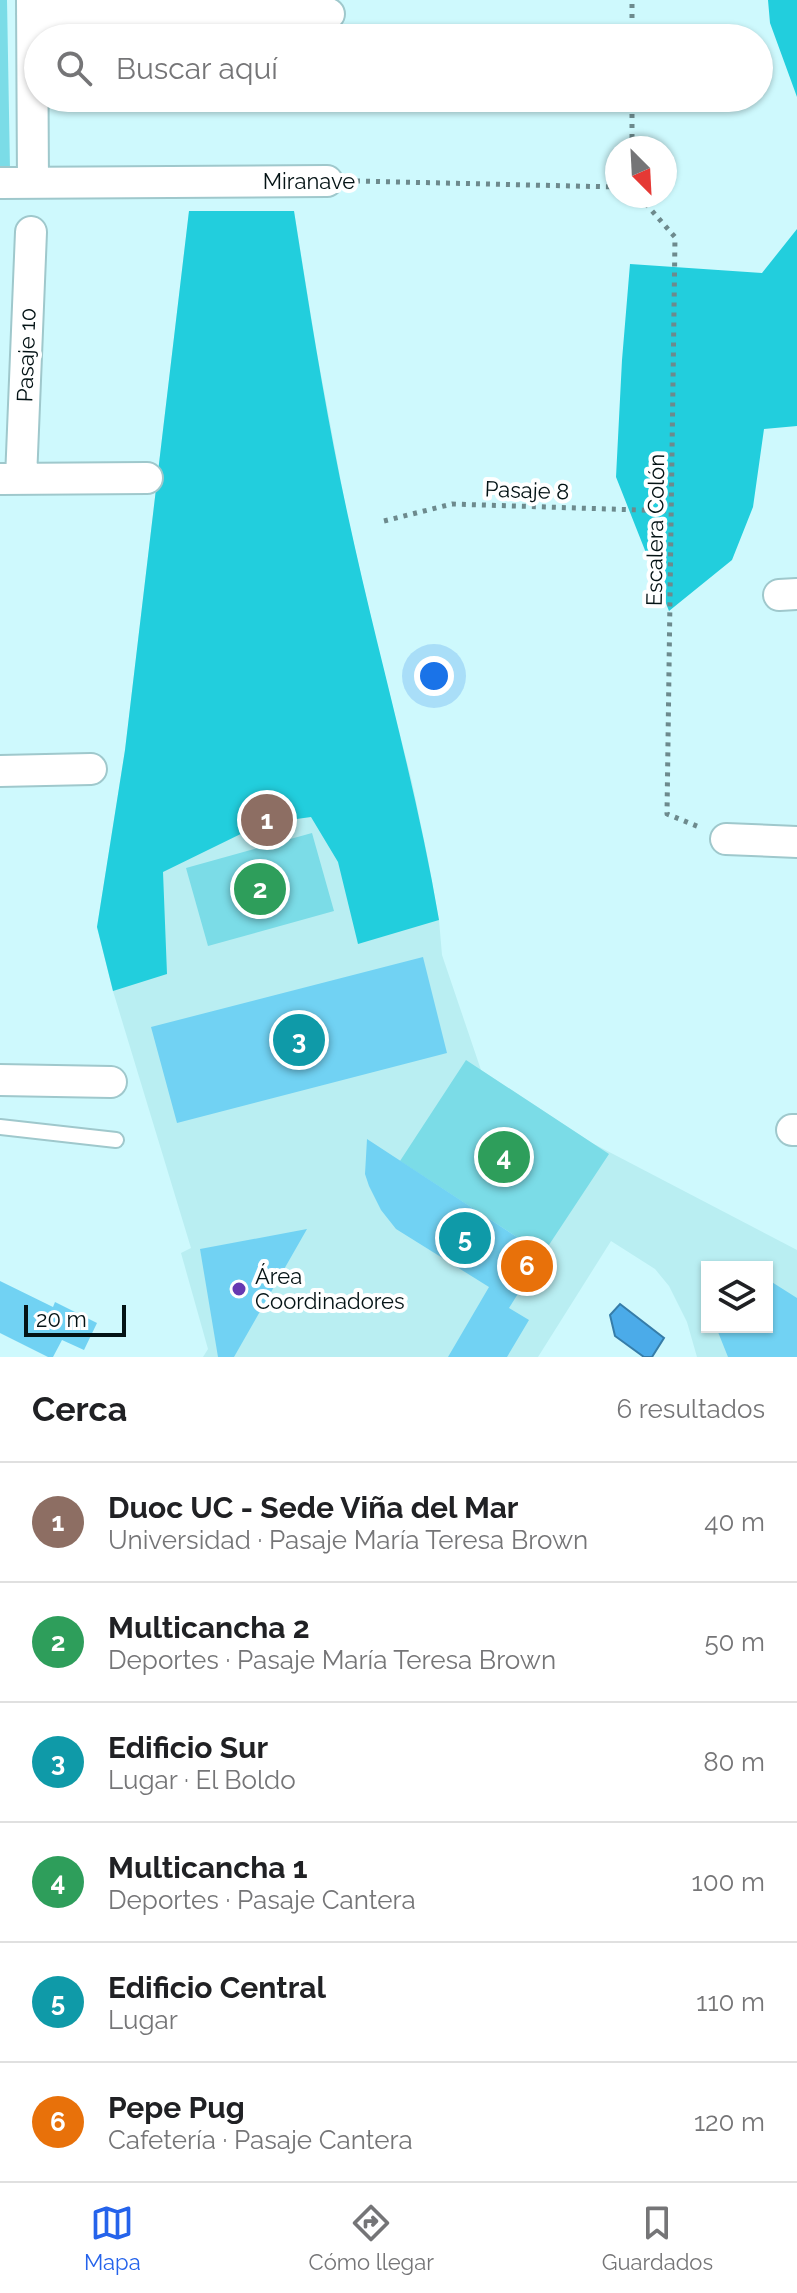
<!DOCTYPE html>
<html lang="es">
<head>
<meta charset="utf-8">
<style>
  body { margin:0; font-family:Raleway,sans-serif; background:#f6f6f6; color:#202124 }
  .controls { position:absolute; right:24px; bottom:24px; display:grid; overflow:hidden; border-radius:0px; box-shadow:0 2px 6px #0004 }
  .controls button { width:72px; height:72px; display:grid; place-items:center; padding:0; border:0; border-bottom:2px solid #e0e0e0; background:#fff; color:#202124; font:40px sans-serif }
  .compass { position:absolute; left:605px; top:136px; width:72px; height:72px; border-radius:50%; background:#fff; box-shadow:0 2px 6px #0004; rotate:156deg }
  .scale { position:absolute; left:24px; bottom:20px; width:102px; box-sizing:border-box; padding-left:8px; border:4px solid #041315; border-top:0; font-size:22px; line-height:28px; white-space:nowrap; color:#041315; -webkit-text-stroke:6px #fff; paint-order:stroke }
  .you { position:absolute; left:434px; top:676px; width:28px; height:28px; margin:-20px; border:6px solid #fff; border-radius:50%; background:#1a73e8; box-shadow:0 0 0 12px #1a73e833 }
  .badge { display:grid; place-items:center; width:52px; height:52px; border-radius:50%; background:#2563eb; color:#fff; font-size:26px; font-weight:700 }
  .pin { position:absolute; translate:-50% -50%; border:4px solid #fff; box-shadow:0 2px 8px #0006 }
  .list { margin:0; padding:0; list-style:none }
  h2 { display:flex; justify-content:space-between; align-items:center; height:104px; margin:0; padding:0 32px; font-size:34px }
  h2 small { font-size:26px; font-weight:400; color:#757577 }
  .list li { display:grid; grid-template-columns:52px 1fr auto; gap:24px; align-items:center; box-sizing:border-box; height:120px; padding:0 32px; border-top:2px solid #e0e0e0 }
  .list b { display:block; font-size:30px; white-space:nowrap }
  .list p { margin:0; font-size:26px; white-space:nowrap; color:#757577 }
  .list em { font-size:26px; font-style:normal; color:#757577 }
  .icon { flex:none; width:44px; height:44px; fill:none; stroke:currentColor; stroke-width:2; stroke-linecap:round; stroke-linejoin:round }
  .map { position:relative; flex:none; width:797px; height:1357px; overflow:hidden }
  .search { position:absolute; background:#fff; box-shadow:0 2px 6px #0004; left:24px; right:24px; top:24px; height:88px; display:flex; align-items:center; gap:20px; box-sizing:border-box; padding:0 28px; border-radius:44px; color:#757577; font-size:30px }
  .sheet { height:824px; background:#fff }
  nav { display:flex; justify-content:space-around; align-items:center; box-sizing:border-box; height:112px; border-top:2px solid #e0e0e0; background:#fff; font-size:22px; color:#757577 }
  nav a { display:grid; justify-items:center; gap:4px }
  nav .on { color:#2563eb }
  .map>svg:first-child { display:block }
  .built { fill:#b9eef2; fill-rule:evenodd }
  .green { fill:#7bdce7 }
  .forest { fill:#22cedd }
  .water { fill:#4babe9; stroke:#367da9; stroke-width:2 }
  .building { fill:#71d2f3 }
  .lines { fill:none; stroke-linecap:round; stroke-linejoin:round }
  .service-casing { stroke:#9fc8cc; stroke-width:18 }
  .minor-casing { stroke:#9fc8cc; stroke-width:34 }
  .path { stroke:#6d8a8d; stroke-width:5; stroke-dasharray:4 6; stroke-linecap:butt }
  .service { stroke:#fff; stroke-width:14 }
  .minor { stroke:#fff; stroke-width:30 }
  .poi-dot { fill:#6639b1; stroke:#fff; stroke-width:3 }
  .labels { text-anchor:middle; stroke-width:8; stroke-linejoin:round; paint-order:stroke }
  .street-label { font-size:22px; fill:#041315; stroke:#fff }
  .poi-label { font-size:22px; fill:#041315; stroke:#fff; text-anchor:start }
</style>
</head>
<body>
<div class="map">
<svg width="797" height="1357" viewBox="0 0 797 1357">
  <rect width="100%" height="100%" fill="#cef9fd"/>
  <!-- built -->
  <path class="built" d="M189 211H294L317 353 347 514 377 644 412 782 428 859 439 920 442 955 481 1070 592 1143 797 1250V1357H697L687 1322 669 1286 655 1269 611 1241 538 1357H203L208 1349 181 1253 191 1248 113 991 97 927 125 750ZM707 1267H767V1327H707Z"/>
  <!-- green -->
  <path class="green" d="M0 0H7L10 170H0Z
    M312 833 334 911 208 946 186 868Z
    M466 1060 609 1154 543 1254 400 1161Z"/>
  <!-- forest -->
  <path class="forest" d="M768 0H797V97L770 23Z
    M189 211H294C310 313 326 415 348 516 377 651 416 784 439 920L358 944 338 862 311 817 261 824 163 872 167 974 113 991 97 927 125 750Z
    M797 229V426L764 429 753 507 732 560 669 611 616 477 622 360 630 264 762 273Z"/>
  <!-- water -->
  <path class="water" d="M620 1304 664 1338 652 1357H644L615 1336 610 1315Z"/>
  <!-- building -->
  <path class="building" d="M423 957 447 1053 177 1123 151 1027Z
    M367 1139 543 1254 509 1308 529 1320 507 1357H448L489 1287 396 1229 381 1210 369 1186 365 1174Z
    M307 1229 234 1357H218L200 1249Z
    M767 1279 797 1298V1357H728L716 1327H767Z
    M0 1281 53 1307 55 1302 97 1323 84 1350 62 1340 53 1357H48L0 1333Z"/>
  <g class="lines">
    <!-- service casing -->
    <g class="service-casing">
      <path id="service" d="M0 1127 116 1140"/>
    </g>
    <!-- minor casing -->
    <g class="minor-casing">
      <path id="minor" d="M32 0 33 183
        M32 14H329
        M0 183 327 181
        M1 479 147 478
        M21 479 31 232
        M779 595 797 594
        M0 771 91 769
        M726 839 797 842
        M0 1080 111 1082
        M792 1130H797"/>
    </g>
    <!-- path -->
    <path class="path" d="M632 38V0
      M632 148V98
      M356 181 617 187
      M639 196 675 237 667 814 699 827
      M384 521 452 504 671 511"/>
    <!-- service -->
    <use href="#service" class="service"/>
    <!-- minor -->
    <use href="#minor" class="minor"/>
  </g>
  <!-- markers -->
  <circle class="poi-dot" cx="239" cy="1289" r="8"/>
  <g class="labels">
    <!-- street labels -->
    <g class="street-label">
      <text x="309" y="189">Miranave</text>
      <text transform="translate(26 355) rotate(-88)" y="8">Pasaje 10</text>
      <text transform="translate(527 490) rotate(2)" y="8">Pasaje 8</text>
      <text transform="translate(655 530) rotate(-89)" y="8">Escalera Colón</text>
    </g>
    <!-- poi labels -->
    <g class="poi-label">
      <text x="255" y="1284">Área<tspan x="255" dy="25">Coordinadores</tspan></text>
    </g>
  </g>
</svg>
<div class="controls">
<button><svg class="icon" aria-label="layers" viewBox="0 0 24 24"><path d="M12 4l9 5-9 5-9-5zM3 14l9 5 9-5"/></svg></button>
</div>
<svg class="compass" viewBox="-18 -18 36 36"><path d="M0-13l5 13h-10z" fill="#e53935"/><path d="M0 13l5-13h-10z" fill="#757577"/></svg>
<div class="scale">20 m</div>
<div class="you"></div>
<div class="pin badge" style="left:267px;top:820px;background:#8d6e63">1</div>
<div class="pin badge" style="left:260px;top:889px;background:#2e9e5b">2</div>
<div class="pin badge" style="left:299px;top:1040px;background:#0f9aa8">3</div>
<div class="pin badge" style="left:504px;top:1157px;background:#2e9e5b">4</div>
<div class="pin badge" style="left:465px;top:1238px;background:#0f9aa8">5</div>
<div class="pin badge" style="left:527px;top:1266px;background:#e8710a">6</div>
<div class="search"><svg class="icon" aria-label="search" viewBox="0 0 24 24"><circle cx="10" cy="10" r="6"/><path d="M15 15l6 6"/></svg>Buscar aquí</div>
</div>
<section class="sheet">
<h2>Cerca<small>6 resultados</small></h2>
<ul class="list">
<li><span class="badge" style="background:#8d6e63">1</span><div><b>Duoc UC - Sede Viña del Mar</b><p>Universidad · Pasaje María Teresa Brown</p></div><em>40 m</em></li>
<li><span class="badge" style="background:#2e9e5b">2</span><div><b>Multicancha 2</b><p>Deportes · Pasaje María Teresa Brown</p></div><em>50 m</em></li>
<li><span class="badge" style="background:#0f9aa8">3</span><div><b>Edificio Sur</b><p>Lugar · El Boldo</p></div><em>80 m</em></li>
<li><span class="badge" style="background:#2e9e5b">4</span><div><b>Multicancha 1</b><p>Deportes · Pasaje Cantera</p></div><em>100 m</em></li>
<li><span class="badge" style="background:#0f9aa8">5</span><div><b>Edificio Central</b><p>Lugar</p></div><em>110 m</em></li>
<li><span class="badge" style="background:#e8710a">6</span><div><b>Pepe Pug</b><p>Cafetería · Pasaje Cantera</p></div><em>120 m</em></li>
</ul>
</section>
<nav>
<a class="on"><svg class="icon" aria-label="map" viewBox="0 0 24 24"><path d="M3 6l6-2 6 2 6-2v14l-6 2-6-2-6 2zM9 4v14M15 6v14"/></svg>Mapa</a>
<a><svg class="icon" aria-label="directions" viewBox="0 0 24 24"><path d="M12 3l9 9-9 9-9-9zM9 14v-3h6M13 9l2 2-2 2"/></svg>Cómo llegar</a>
<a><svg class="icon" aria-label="saved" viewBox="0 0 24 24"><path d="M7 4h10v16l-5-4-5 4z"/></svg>Guardados</a>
</nav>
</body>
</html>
